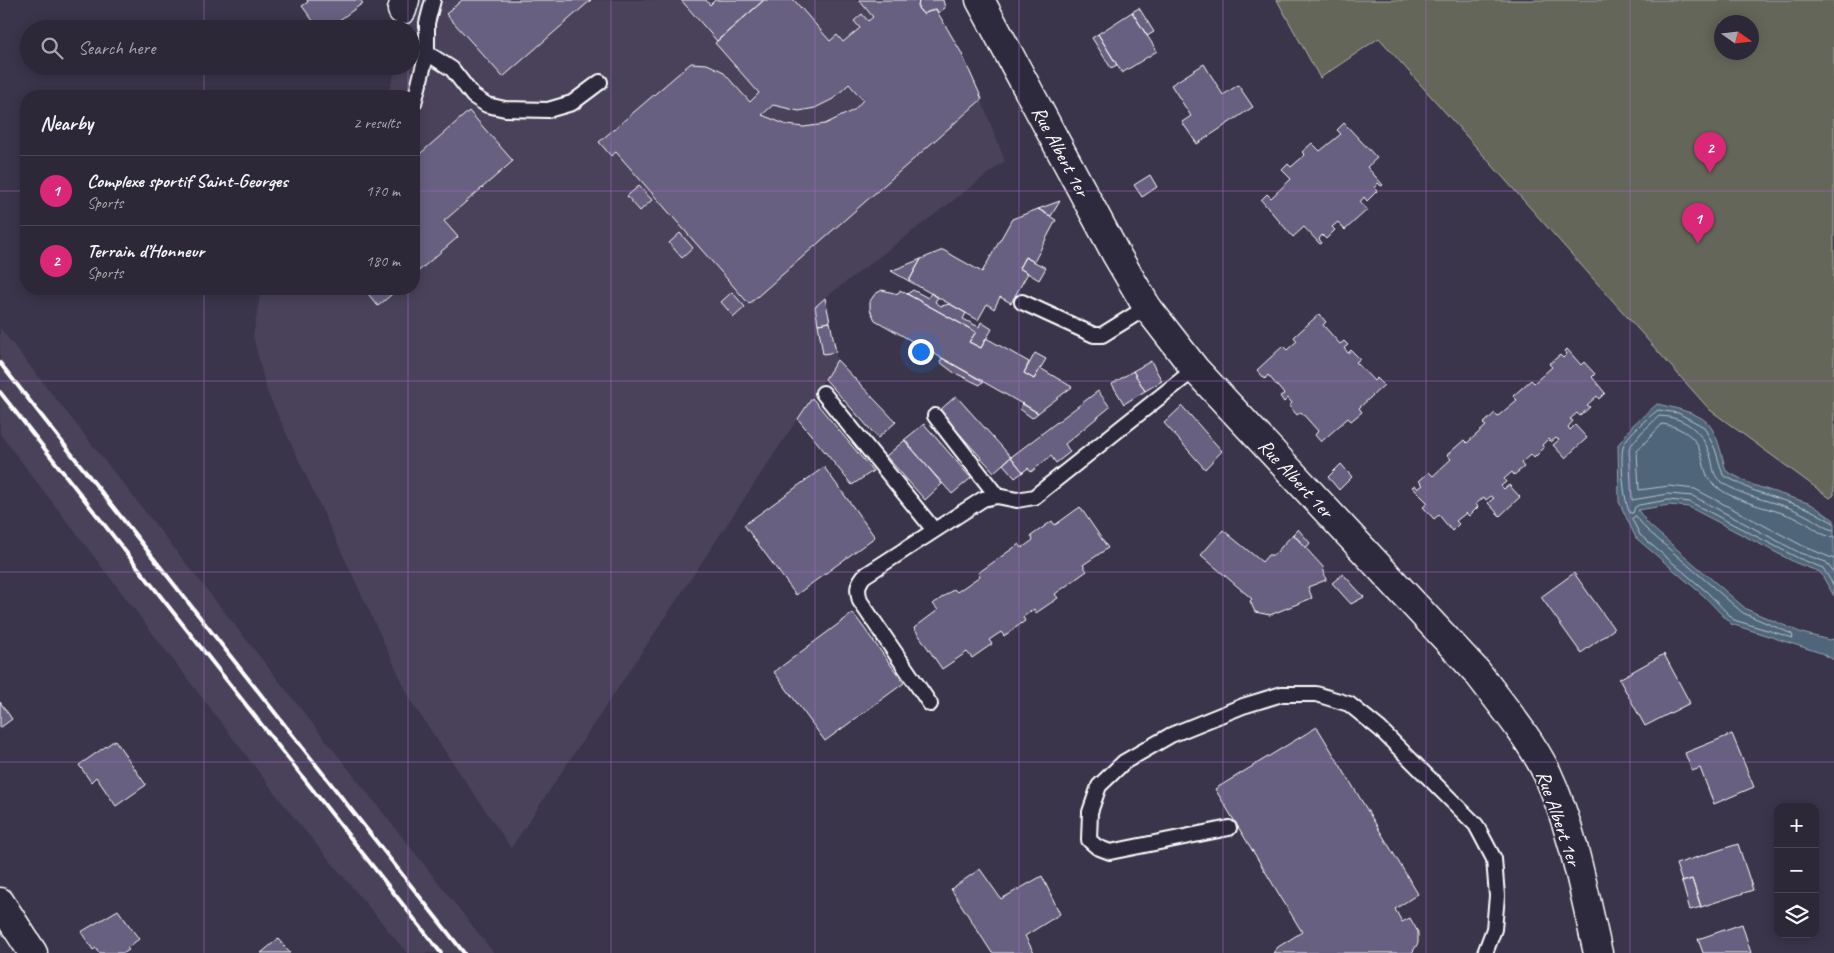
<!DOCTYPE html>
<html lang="en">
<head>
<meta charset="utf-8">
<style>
  body { margin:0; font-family:Caveat,sans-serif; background:#383443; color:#f1f3f6 }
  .controls { position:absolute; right:15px; bottom:15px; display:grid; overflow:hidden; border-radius:10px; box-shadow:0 2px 12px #0003 }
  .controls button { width:45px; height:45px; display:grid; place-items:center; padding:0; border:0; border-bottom:1px solid #484453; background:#2c2838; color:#f1f3f6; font:25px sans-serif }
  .compass { position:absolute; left:1714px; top:15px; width:45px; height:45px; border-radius:50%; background:#2c2838; box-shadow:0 2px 12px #0003; rotate:104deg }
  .you { position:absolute; left:920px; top:351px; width:18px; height:18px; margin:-12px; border:4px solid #fff; border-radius:50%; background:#1a73e8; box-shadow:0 0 0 8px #1a73e833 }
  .badge { display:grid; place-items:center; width:32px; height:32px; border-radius:50%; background:#db2777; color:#fff; font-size:16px; font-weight:700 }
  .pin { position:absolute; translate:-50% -41px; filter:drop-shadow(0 1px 2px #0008) }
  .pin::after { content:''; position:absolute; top:26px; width:18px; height:15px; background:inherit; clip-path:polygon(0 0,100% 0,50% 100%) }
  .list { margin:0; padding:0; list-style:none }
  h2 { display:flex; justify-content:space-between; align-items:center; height:65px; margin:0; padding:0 20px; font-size:21px }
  h2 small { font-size:16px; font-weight:400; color:#a6a6ae }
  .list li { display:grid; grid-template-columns:32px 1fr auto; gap:15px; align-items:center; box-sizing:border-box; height:70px; padding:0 20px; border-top:1px solid #484453 }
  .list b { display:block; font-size:19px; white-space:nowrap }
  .list p { margin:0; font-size:16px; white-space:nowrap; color:#a6a6ae }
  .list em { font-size:16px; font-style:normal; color:#a6a6ae }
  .icon { flex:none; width:28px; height:28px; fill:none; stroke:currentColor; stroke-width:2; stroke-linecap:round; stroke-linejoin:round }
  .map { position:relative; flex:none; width:1834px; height:953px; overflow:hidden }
  .search { position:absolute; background:#2c2838; box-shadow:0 2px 12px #0003; left:20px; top:20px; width:400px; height:55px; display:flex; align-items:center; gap:12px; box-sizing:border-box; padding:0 18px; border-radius:28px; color:#a6a6ae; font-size:19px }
  .panel { position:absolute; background:#2c2838; box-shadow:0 2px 12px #0003; left:20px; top:90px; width:400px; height:205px; border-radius:20px }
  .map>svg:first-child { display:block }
  .built { fill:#48425a }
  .green { fill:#646658; stroke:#b2b2ac; fill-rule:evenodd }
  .water { fill:#4f667a; stroke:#95a3af }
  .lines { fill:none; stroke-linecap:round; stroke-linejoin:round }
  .shore { stroke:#b9c2ca; stroke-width:1 }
  .building { fill:#686180; stroke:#fff; fill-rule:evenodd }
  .lane-casing { stroke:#fff; stroke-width:18 }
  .street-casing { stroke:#fff; stroke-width:31 }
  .secondary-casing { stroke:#fff; stroke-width:31 }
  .primary-casing { stroke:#fff; stroke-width:31 }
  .lane { stroke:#2f2a3d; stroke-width:14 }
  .street { stroke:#2f2a3d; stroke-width:28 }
  .secondary { stroke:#2f2a3d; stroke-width:28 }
  .primary { stroke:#2f2a3d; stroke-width:28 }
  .rail { stroke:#fff; stroke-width:4 }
  .grid { fill:none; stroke:#a36bd2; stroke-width:1; stroke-opacity:0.55 }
  .labels { text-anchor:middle; stroke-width:4; stroke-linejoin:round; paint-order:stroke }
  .street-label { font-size:20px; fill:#fff; stroke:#2f2a3d }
</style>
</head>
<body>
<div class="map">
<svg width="1834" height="953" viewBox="0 0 1834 953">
  <rect width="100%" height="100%" fill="#3a354a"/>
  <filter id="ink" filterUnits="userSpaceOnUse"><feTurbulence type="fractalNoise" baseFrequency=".02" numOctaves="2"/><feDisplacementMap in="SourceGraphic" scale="10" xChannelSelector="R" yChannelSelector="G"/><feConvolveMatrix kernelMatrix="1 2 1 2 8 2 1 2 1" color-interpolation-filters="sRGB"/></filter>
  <g filter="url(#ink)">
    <!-- built -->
    <path class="built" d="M416 0H943L945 8 938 13 969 68 1005 161 825 298 837 360 835 363 511 848 412 703 267 392 253 336 261 289H414V96H387L397 66H411V29H408Z
      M0 328 494 953H407L291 814 0 434Z"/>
    <!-- green -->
    <path class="green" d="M1277 0H1834V495L1830 498 1710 410 1379 38 1320 78ZM1722 22H1752V52H1722Z"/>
    <!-- water -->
    <path class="water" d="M1657 404C1671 407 1697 412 1708 423 1718 435 1722 456 1726 471L1753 485 1811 504 1834 520V596L1820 572 1796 563 1689 507 1669 505 1638 510 1648 524 1746 609 1802 633 1829 640 1834 639V660L1821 653 1731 624 1704 596 1636 538 1619 502 1618 445 1633 425Z"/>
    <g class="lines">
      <!-- shore -->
      <path class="shore" d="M1636 516 1645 528 1743 613 1792 634 1793 638 1734 620 1707 592 1640 535 1632 519Z
        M1834 523 1809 509 1752 490 1723 475 1715 449 1704 427 1678 413 1658 410C1648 418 1626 435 1623 447 1620 460 1624 503 1630 513H1633L1635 507 1639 505 1668 500 1690 502 1798 558 1823 568 1834 586
        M1834 530C1824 529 1816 520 1807 516 1780 500 1744 500 1719 480 1713 475 1713 465 1711 458 1704 433 1687 417 1659 416L1641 433 1629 448 1632 500 1668 494 1693 496 1800 553 1826 562 1834 573
        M1834 537C1822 537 1814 527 1804 522 1775 507 1741 506 1715 486 1698 473 1709 445 1683 431 1676 427 1670 425 1662 424L1637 451 1639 490 1669 486 1695 489 1803 546 1834 559"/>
    </g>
    <!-- building -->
    <path class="building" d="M307 0H360L363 3 327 29H319L302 6 308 2Z
      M462 0H591L503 77 446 14Z
      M681 0H706L710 5 715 0H764L717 41Z
      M764 0H794L830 41 837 35 843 42 860 28 854 21 862 14 868 21 873 17 859 0H919L918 8 923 14 936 9 938 13 961 52 982 99 749 304 616 152 611 156 599 142 691 63 707 64 722 71 750 102 759 93 715 43ZM849 84 863 100 854 110 825 124 804 127 787 125 762 115 773 105 799 111 815 108 833 99Z
      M919 0H943L945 8 938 13 936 9 923 14 918 8Z
      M1139 8 1154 32 1147 36 1132 12Z
      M1132 12 1157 51 1122 73 1098 34Z
      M1098 34 1117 65 1111 68 1092 38Z
      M1204 64 1223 95 1238 85 1253 107 1197 144 1182 122 1191 116 1171 85Z
      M469 111 513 161 444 221 458 237 414 275V159Z
      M1344 123 1377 158 1367 167 1383 185 1381 186 1378 183 1374 188 1377 191 1367 201 1364 197 1360 202 1367 210 1345 230 1338 222 1332 227 1335 230 1326 239 1322 235 1319 239 1322 243 1320 244 1304 227 1293 237 1261 200 1267 194 1271 198 1291 179 1282 170 1288 164 1291 167 1305 155 1302 152 1312 143 1320 151 1341 134 1337 130Z
      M1150 175 1157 187 1142 197 1134 185Z
      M639 186 652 200 640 211 627 196Z
      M1060 201 1051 216 1038 209Z
      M1038 209 1056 220 1034 262 1025 257 1019 268 1028 273 1011 303 1000 297 994 309 987 304 978 320 909 281 921 259 943 250 982 272 1012 219Z
      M680 233 693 248 682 258 669 243Z
      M1025 257 1046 268 1039 280 1019 268Z
      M921 259 909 281 891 271Z
      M364 289H398L378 306Z
      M882 290 898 294 900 290 976 332 969 342 981 348 986 338 1029 362 1024 373 1034 379 1040 368 1072 387 1038 413 875 320 870 310V301L875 294Z
      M913 290 928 298 931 293 938 297 935 302 941 306 950 304 966 313 963 319 979 327 981 322 992 329 981 348 969 342 976 332 907 294Z
      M732 292 745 307 734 317 721 302Z
      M825 298 830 322 818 324 815 307Z
      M1319 314 1326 322 1323 325 1340 344 1344 341 1348 345 1344 348 1348 353 1351 350 1360 359 1356 362 1374 381 1377 378 1384 385 1359 408 1362 412 1351 421 1348 418 1321 442 1315 435 1318 431 1301 412 1297 415 1289 406 1292 403 1288 398 1284 402 1280 396 1284 394 1268 375 1265 379 1257 370 1283 346 1287 350 1297 341 1294 337Z
      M830 322 836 352 823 354 818 324Z
      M1567 349 1581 365 1584 362 1595 374 1592 377 1605 393 1599 399 1597 396 1587 405 1590 407 1580 416 1577 413 1570 419 1573 421 1568 427 1570 430 1575 425 1587 438 1565 458 1553 445 1559 440 1556 438 1551 442 1548 439 1542 445 1544 448 1534 458 1531 454 1521 463 1524 467 1514 475 1512 472 1504 479 1506 482 1501 486 1504 489 1509 485 1520 497 1500 516 1488 503 1494 498 1491 496 1486 500 1484 497 1476 504 1478 507 1469 516 1466 513 1456 521 1459 524 1452 531 1439 515 1434 519 1423 507 1428 503 1412 487 1415 485 1418 489 1423 485 1419 481 1429 472 1433 476 1451 459 1447 455 1464 440 1467 443 1486 426 1483 424 1495 413 1498 416 1517 400 1513 396 1531 380 1534 383 1552 367 1549 364 1560 355 1563 358 1567 354 1565 351Z
      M1035 353 1046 359 1034 379 1024 373Z
      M942 358 983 381 980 385 953 372 940 362Z
      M837 360 896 422 878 438 825 379Z
      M1151 361 1162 381 1145 391 1133 371Z
      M1133 371 1145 391 1124 404 1112 384Z
      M1098 391 1110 407 1065 444 1070 452 1056 463 1051 456 1031 472 1028 468 1023 472 1011 457Z
      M956 396 1011 457 994 472 939 411Z
      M812 398 873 471 852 485 798 419Z
      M1022 403 1038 413 1032 418 1020 409Z
      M1182 406 1222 451 1205 469 1164 423Z
      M924 424 971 478 952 494 904 440Z
      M905 440 942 484 925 500 886 456Z
      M1011 457 1023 472 1015 478 1003 464Z
      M1341 464 1352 477 1339 490 1328 477Z
      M824 467 875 537 796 595 744 525Z
      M1080 507 1108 548 1083 565 1087 571 1055 594 1058 598 1036 613 1034 609 1023 617 1025 621 1004 636 1001 632 989 640 992 644 972 658 967 652 942 669 914 628 938 610 933 604 954 589 957 592 980 576 978 573 1019 544 1022 548 1033 540 1031 536 1052 521 1055 525Z
      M1298 529 1310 543 1306 548 1293 534Z
      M1223 530 1262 562 1268 555H1274L1293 534 1323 567 1326 580 1308 587 1312 598 1270 615 1255 612 1250 601 1252 599 1201 555Z
      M1574 573 1614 629 1581 653 1541 597Z
      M1343 574 1364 597 1351 604 1332 583Z
      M853 613 904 683 825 741 774 672Z
      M1664 654 1690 703 1645 726 1619 679Z
      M0 702 12 719 0 728Z
      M1317 727 1418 894 1395 909 1402 922 1410 918 1418 932V943L1412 953H1273L1278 947 1302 932 1215 789Z
      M1732 734 1754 787 1714 804 1700 768 1692 771 1685 753Z
      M115 740 146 785 116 806 96 777 91 782 79 765Z
      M1738 844 1753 890 1701 907 1692 879 1682 882 1676 864Z
      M980 869 1001 899 1042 876 1060 914 1025 936 1034 953H992L951 889Z
      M1692 879 1701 907 1690 910 1682 882Z
      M118 910 139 939 127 948 129 950 124 953H99L96 948 93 950 81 932Z
      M1742 924 1751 953H1703L1698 939Z
      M278 939 290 953H261Z"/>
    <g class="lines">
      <!-- lane casing -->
      <g class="lane-casing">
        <path id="lane" d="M433 0 427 23V53L452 69 473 96 487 105 505 109 548 110 572 103 600 82
          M414 103 427 53
          M1022 302 1094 335H1102L1147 307
          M823 393 934 530
          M935 416 997 496
          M930 704 860 601C857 590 857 585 864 576L983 499 997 496 1017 500 1034 497 1195 369
          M1229 828 1110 852 1097 847 1089 840 1090 812 1099 786 1124 762 1171 735 1243 706 1282 694H1316L1349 704 1380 729 1476 825 1494 859 1497 896 1494 929 1485 953"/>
      </g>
      <!-- street casing -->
      <g class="street-casing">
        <path id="street" d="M402 10 405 0"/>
      </g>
      <!-- secondary casing -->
      <g class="secondary-casing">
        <path id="secondary" d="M980 0 1116 254 1147 307 1195 369 1477 672C1501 704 1529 737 1547 773 1573 829 1584 893 1598 953"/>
      </g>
      <!-- primary casing -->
      <g class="primary-casing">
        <path id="primary" d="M0 902 33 953"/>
      </g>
      <!-- lane -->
      <use href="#lane" class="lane"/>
      <!-- street -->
      <use href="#street" class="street"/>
      <!-- secondary -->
      <use href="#secondary" class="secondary"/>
      <!-- primary -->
      <use href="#primary" class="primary"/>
      <!-- rail -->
      <path class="rail" d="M0 363 464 953
        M0 392 441 953"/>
    </g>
  </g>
  <!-- grid -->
  <path class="grid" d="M204 0V29M408 0V29M611 0V953M815 0V953M1019 0V953M1223 0V953M1426 0V953M1630 0V953M204 66V96M408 66V96M0 191H26M414 191H1834M204 289V953M408 289V953M0 381H1834M0 572H1834M0 762H1834"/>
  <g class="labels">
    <!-- street labels -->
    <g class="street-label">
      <text transform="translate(1061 151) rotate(62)" y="7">Rue Albert 1er</text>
      <text transform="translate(1296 478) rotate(47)" y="7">Rue Albert 1er</text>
      <text transform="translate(1559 818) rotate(71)" y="7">Rue Albert 1er</text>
    </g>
  </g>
</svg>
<div class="controls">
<button>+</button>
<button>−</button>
<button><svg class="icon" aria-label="layers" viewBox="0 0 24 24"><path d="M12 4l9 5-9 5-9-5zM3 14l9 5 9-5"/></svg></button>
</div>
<svg class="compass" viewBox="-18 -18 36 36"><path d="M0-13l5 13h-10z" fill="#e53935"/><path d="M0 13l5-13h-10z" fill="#a6a6ae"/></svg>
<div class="you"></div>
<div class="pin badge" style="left:1698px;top:244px">1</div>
<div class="pin badge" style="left:1710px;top:173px">2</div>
<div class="search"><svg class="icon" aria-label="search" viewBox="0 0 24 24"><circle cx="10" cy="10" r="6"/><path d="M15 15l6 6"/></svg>Search here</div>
<section class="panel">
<h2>Nearby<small>2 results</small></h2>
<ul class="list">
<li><span class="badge">1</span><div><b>Complexe sportif Saint-Georges</b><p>Sports</p></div><em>170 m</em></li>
<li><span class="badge">2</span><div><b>Terrain d’Honneur</b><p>Sports</p></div><em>180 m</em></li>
</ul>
</section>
</div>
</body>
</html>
